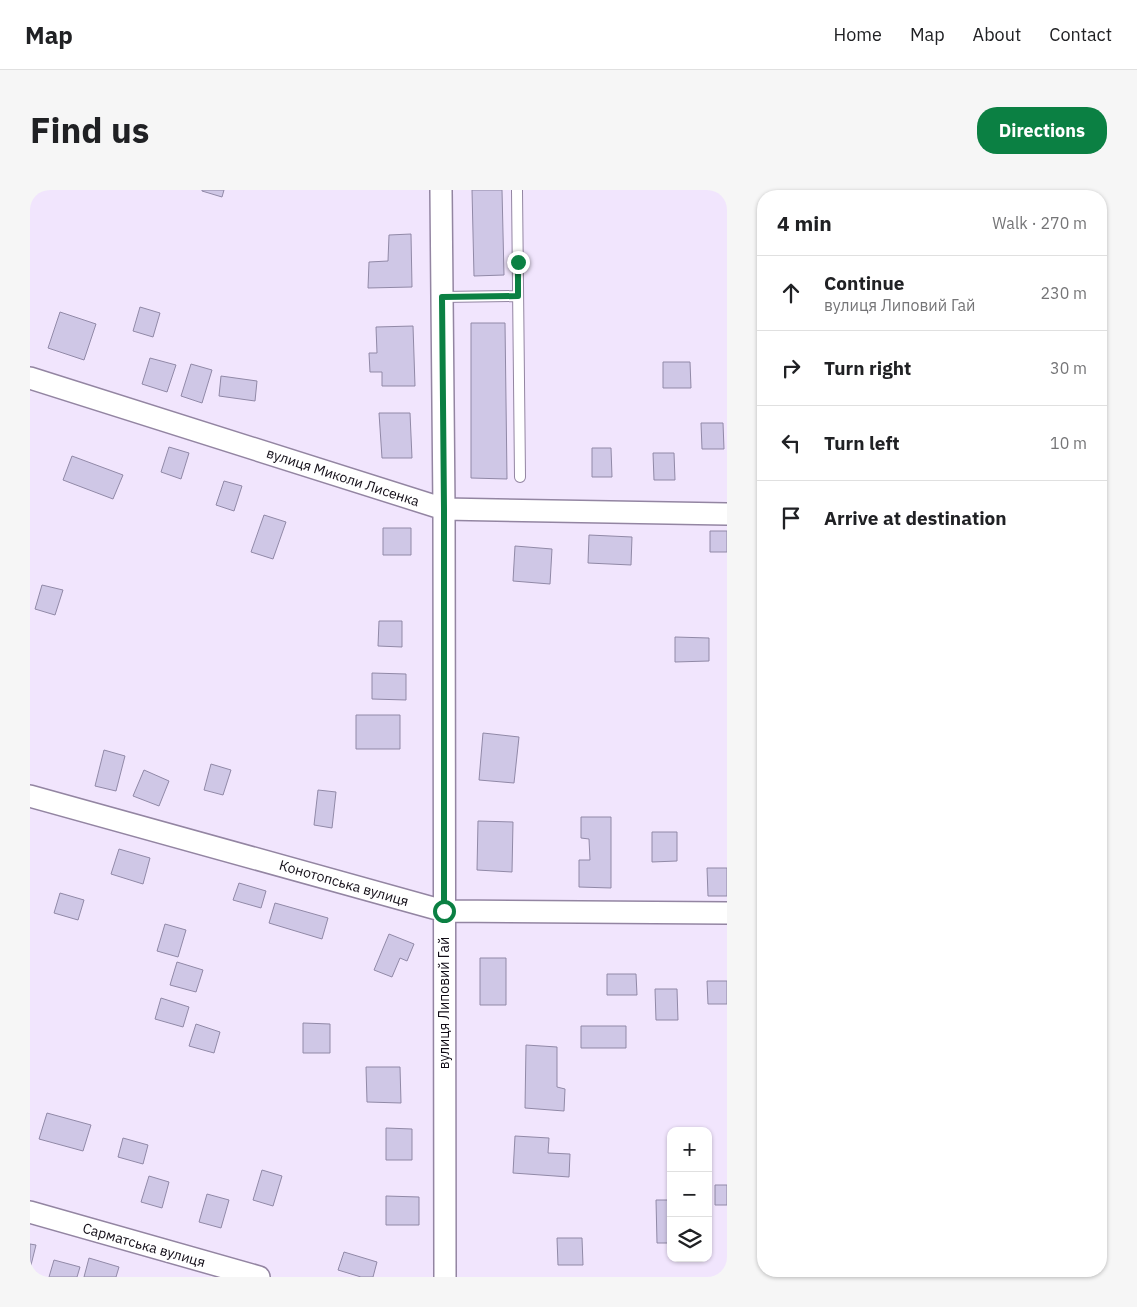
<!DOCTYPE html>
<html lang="en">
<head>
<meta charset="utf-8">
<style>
  body { margin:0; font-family:"IBM Plex Sans",sans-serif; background:#f6f6f6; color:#202124 }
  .controls { position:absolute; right:15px; bottom:15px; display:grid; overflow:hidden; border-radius:10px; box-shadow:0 1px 4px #0004 }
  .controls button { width:45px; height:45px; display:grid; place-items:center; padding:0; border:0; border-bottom:1px solid #e0e0e0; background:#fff; color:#202124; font:25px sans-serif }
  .stop { position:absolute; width:15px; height:15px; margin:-11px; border:4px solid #0b8043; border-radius:50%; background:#fff }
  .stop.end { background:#0b8043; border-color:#fff; box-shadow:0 1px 5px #0008 }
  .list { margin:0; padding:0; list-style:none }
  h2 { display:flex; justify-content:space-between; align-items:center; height:65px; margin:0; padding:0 20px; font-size:21px }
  h2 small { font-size:16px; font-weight:400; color:#757577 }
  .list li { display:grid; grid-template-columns:32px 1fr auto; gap:15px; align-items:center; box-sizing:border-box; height:75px; padding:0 20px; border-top:1px solid #e0e0e0 }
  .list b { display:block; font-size:19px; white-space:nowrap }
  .list p { margin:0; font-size:16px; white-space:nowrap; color:#757577 }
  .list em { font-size:16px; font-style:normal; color:#757577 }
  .icon { flex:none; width:28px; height:28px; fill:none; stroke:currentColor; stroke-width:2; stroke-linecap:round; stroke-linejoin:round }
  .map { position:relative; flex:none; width:697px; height:1087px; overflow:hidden; border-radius:20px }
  header { display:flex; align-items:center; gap:30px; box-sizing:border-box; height:70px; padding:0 25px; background:#fff; border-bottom:1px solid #e0e0e0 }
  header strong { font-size:24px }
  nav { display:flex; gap:28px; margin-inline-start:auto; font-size:18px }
  .intro { display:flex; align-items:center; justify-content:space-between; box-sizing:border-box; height:120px; padding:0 30px }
  h1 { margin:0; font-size:35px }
  .button { padding:12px 22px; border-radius:20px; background:#0b8043; color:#fff; font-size:18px; font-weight:700 }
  main { display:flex; gap:30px; padding:0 30px }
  aside { flex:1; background:#fff; border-radius:20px; box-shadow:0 1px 4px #0004 }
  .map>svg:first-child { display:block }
  .building { fill:#cfc7e6; stroke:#9189a7 }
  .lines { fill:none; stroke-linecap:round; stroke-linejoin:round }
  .lane-casing { stroke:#9385a2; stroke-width:12 }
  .street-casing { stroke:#9385a2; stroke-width:24 }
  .lane { stroke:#fff; stroke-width:10 }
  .street { stroke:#fff; stroke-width:21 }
  .route { stroke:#0b8043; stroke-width:6 }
  .labels { text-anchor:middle; stroke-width:4; stroke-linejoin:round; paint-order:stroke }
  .street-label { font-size:14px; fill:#110c16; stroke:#fff }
</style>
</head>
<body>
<header>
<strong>Map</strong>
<nav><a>Home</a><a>Map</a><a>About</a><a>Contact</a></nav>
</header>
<div class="intro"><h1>Find us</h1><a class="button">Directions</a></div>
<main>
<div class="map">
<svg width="697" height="1087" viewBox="0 0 697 1087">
  <rect width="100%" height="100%" fill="#f1e5fd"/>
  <!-- building -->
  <path class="building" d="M172 0H194L192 7 172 1Z
    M442 0H472L474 85 444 86Z
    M381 44 382 97 338 98 339 72 358 71 359 45Z
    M110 117 130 123 123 147 103 141Z
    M30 122 66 134 54 170 18 158Z
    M441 133H475L477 289 441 288Z
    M383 136 385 196H352V182H340L339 163H347L346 137Z
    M120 168 146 175 137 202 112 194Z
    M633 172H660L661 198H633Z
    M161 174 182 180 172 213 151 206Z
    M191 186 227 191 225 211 189 206Z
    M349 223H380L382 268H352Z
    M671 233H693L694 259H672Z
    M139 257 159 263 151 289 131 282Z
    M562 258H581L582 287H562Z
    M623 263H644L645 290H624Z
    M42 266 93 285 83 309 33 290Z
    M194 291 212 296 204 321 186 315Z
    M234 325 256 332 243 369 221 362Z
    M353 338H381V365H353Z
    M680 341H697V362H680Z
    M559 345 602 347 601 375 558 373Z
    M485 356 522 359 520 394 483 391Z
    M12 395 33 400 25 425 5 419Z
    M349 431H372V457L348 456Z
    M645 447 679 448V471L645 472Z
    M342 483 376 484V510L342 509Z
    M326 525H370V559H326Z
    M453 543 489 547 484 593 449 590Z
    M74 560 95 566 86 601 65 596Z
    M181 574 201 580 193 605 174 600Z
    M114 580 139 591 129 616 103 606Z
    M288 600 306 602 302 638 284 635Z
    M551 627H581V698L549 697V670H560L559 649 551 648Z
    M448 631 483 632 482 682 447 680Z
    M622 642H647V671L622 672Z
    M89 659 120 668 113 694 81 684Z
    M677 678H697V706H678Z
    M209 693 236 701 231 718 203 710Z
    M30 703 54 710 48 730 24 723Z
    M245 713 298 728 292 749 239 733Z
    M135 734 156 740 148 767 127 761Z
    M359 744 384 754 377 771 370 768 362 787 344 780Z
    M450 768H476V815H450Z
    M147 772 173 780 166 802 140 795Z
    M577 784H606L607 805H577Z
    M677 791H697V814H678Z
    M625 799H647L648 830H626Z
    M131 808 159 817 153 837 125 829Z
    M273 833 300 834V863H273Z
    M166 834 190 842 184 863 159 856Z
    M551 836H596V858H551Z
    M496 855 527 857V897L535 899 534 921 495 918Z
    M336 877H370L371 913 337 912Z
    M17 923 61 935 53 961 9 949Z
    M356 938 382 939V970H356Z
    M485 946 519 948 518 963 540 964 539 987 483 983Z
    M93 948 118 955 113 974 88 967Z
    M232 980 252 986 243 1016 223 1010Z
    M119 986 139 992 132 1018 111 1012Z
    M685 995H697V1015H685Z
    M177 1004 199 1010 191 1038 169 1032Z
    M356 1006 389 1007V1035H356Z
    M626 1010H641V1053H627Z
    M527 1048H552L553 1075H528Z
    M0 1054 6 1055 0 1079Z
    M314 1062 347 1072 343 1087H331L308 1080Z
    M59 1068 89 1077 86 1087H54Z
    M24 1070 50 1077 47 1087H19Z"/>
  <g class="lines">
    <!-- lane casing -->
    <g class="lane-casing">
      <path id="lane" d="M487 0 490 287
        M412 107 488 106"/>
    </g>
    <!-- street casing -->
    <g class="street-casing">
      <path id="street" d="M411 0 414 319 415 1087
        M0 188 414 319 697 324
        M0 606 414 721 697 723
        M0 1022 229 1087"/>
    </g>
    <!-- lane -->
    <use href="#lane" class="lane"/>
    <!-- street -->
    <use href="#street" class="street"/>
  </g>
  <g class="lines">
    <!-- route -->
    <path class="route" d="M414 721V319L412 107 488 106V72"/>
  </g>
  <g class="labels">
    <!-- street labels -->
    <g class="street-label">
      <text transform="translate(313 287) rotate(18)" y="5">вулиця Миколи Лисенка</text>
      <text transform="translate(314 693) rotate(16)" y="5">Конотопська вулиця</text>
      <text transform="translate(414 813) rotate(-90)" y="5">вулиця Липовий Гай</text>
      <text transform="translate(114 1055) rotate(16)" y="5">Сарматська вулиця</text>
    </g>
  </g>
</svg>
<div class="controls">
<button>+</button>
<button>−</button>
<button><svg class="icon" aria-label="layers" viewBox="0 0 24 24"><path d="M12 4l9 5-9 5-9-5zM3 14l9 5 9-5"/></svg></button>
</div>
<div class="stop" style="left:414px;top:721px"></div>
<div class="stop end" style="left:488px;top:72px"></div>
</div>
<aside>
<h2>4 min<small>Walk · 270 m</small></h2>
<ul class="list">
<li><svg class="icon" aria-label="ahead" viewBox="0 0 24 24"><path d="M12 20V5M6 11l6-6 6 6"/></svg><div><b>Continue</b><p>вулиця Липовий Гай</p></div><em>230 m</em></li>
<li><svg class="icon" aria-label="right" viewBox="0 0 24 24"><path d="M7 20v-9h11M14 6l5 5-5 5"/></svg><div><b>Turn right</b></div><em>30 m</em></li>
<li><svg class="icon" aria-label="left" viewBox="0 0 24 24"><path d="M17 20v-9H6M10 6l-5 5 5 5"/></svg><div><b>Turn left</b></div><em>10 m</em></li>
<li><svg class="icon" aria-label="arrive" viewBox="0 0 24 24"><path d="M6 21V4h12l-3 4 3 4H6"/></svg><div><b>Arrive at destination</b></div></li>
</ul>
</aside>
</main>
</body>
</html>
